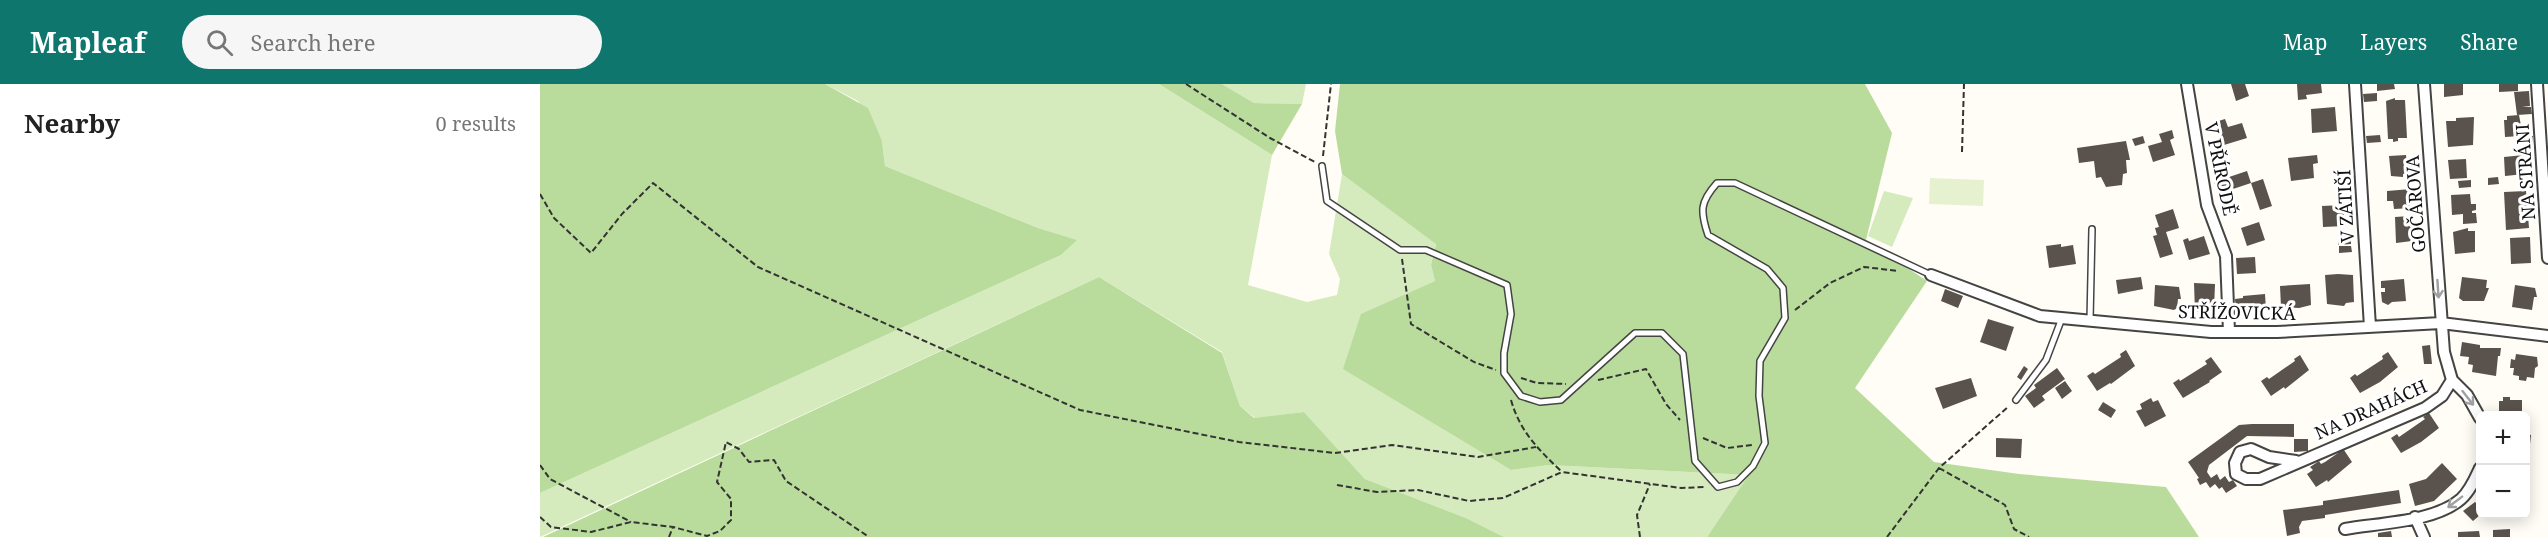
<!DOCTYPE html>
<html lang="en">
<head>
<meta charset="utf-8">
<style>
  body { margin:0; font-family:"Noto Serif",serif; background:#f6f6f6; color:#222 }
  .controls { position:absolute; right:18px; bottom:18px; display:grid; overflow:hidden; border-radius:9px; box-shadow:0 3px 15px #0003 }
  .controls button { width:54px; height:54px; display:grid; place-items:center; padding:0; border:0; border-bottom:2px solid #e0e0e0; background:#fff; color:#222; font:30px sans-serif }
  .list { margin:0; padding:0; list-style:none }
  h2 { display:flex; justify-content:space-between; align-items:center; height:78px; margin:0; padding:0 24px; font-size:26px }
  h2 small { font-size:20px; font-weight:400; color:#767676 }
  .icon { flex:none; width:33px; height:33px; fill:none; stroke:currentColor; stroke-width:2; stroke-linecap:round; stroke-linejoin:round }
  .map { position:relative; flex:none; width:2008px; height:453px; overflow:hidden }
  header { display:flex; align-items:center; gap:36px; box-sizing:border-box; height:84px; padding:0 30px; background:#0f766e; color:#fff }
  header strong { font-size:28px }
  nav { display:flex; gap:33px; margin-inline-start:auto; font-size:21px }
  .search { width:420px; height:54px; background:#f6f6f6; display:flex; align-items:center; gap:15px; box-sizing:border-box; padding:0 21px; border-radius:33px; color:#767676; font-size:22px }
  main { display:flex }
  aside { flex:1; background:#fff }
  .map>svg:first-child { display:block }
  .green { fill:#d5ebbd }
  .forest { fill:#b9dc9c }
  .pitch { fill:#e6f2cf }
  .building { fill:#5a524d }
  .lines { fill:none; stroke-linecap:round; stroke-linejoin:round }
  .service-casing { stroke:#444; stroke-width:8 }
  .minor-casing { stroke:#444; stroke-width:14 }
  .path { stroke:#333; stroke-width:2; stroke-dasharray:6 3; stroke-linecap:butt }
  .service { stroke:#fff; stroke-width:5 }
  .minor { stroke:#fff; stroke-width:10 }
  .oneway { stroke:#a0a0a0 }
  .labels { text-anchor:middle; stroke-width:6; stroke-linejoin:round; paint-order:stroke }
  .street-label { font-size:18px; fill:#111; stroke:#fff }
</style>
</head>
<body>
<header>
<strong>Mapleaf</strong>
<div class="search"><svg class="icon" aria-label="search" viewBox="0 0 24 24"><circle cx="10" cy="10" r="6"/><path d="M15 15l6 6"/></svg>Search here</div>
<nav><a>Map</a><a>Layers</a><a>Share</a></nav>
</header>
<main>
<aside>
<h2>Nearby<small>0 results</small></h2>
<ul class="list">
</ul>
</aside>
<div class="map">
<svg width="2008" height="453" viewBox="0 0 2008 453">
  <rect width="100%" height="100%" fill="#fffdf5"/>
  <!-- green -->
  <path class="green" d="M285 0H619L732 71 708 201 767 218 797 211 800 195 789 170 802 90 896 159 891 181 895 197 864 211 804 285 971 386 1009 381 1210 391 1167 453H964L926 434 825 395 764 328 715 334 700 322 682 268 559 193 0 453V409L521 171 536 156 498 144 345 82 342 57 318 17Z
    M682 0H766L762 20 714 19Z
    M1344 107 1373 114 1352 163 1328 152Z"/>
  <!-- forest -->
  <path class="forest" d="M0 0H285L328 24 342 57 345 82 498 144 537 156 521 171 0 409Z
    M619 0H682L714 19 762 20 732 71Z
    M800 0H1325L1352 49 1326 156 1387 197 1315 304 1394 378 1479 390 1626 403 1659 453H1167L1209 391 1009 381 971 386 803 285 821 230 895 197 891 181 896 160 802 90 795 47Z
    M559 193 682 269 700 322 714 334 764 328 825 395 926 434 964 453H3Z"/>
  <!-- pitch -->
  <path class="pitch" d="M1390 94 1444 96 1443 122 1389 120Z"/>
  <!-- building -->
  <path class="building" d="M1691 0H1705L1709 12 1696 17Z
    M1757 0H1781L1782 9 1766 11 1767 15 1758 16Z
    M1837 0H1854L1855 5 1837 7Z
    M1904 0H1923V11L1904 13Z
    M1959 0H1978V7L1959 8Z
    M1989 7 1990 22 1982 23H1991L1992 30 1977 31 1974 8Z
    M1837 9V17L1824 18 1823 10Z
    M1855 14V16H1865L1867 54H1858V57L1853 58V55H1848L1846 17Z
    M1795 23 1797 47 1772 49 1771 25Z
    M1979 31 1983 52H1993V59L1980 60V52L1965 53 1964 36H1967V32Z
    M1934 33 1933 61 1908 63 1906 37H1916V34Z
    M1685 35 1688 43 1702 39 1707 54 1684 61 1680 46 1674 47 1672 39Z
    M1632 46 1634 54 1630 56 1635 71 1613 78 1608 62 1622 58 1619 50Z
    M1840 51 1841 58 1827 59 1826 52Z
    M1603 52 1605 59 1595 62 1592 55Z
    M1586 57 1590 76H1586L1587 89 1583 90 1582 101 1566 103 1561 93 1556 94 1554 77 1539 79 1537 64Z
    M1777 71 1778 79 1773 80 1774 94 1751 97 1748 74Z
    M1866 71 1868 89 1863 90V93L1851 92 1849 72Z
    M1984 71 1985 90 1965 92 1964 73Z
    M1926 75 1927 94 1910 95 1908 76Z
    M1707 87 1711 99 1678 110 1674 98Z
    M1958 93 1959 100 1948 101V94Z
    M1723 95 1732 122 1720 126 1711 99Z
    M1931 96V103L1919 104 1918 97Z
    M1871 105 1872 124 1854 125 1853 117H1847V107Z
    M1986 107 1989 144 1966 146 1964 108Z
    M1930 110 1931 120H1936V126L1932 127V129H1936L1937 139 1923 140V130L1912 131 1911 111Z
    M1803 121 1805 142 1783 143 1782 122Z
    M1633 125 1639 144 1626 148 1633 170 1620 174 1613 152 1617 151 1615 144 1619 143 1615 131Z
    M1870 132 1872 157 1856 159 1855 133Z
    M1719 138 1725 156 1707 162 1701 144Z
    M1928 144V147H1935V168L1915 170 1913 148Z
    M1664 152 1670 170 1649 176 1643 156 1648 154 1649 157Z
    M1798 153H1811V160L1798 161Z
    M1990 153 1991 179 1971 180 1970 154Z
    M1521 160V163L1533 161 1536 180 1509 184 1506 162Z
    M1799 162H1811L1812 168 1799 169Z
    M1715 173 1716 189 1697 190 1696 174Z
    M1798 190 1813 191 1814 218 1806 219 1804 222 1787 220 1785 191Z
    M1601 193 1603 205 1578 210 1576 196Z
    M1922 193 1947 196 1946 204H1949L1944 217H1923L1919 214Z
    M1864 195 1866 217 1852 218 1848 221 1842 218 1841 208H1845V204H1841V197Z
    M1654 199 1675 200 1674 226 1662 225V228H1655Z
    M1770 200 1771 221 1759 224 1741 223 1740 202Z
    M1615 201 1639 203 1641 215H1638L1637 224 1634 226 1614 222Z
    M1975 201 1995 204 1997 213H1994L1992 226 1972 223Z
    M1405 205 1423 212 1418 224 1401 217Z
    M1725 210 1726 226 1696 227 1695 215 1703 214V212Z
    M1448 235 1474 243 1466 267 1440 258Z
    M1922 258 1940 261V264H1961L1960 272H1958L1956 292 1932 288 1933 281 1928 280 1929 273 1920 272Z
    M1890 261 1892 280H1884L1882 262Z
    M1586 266 1595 282 1571 300 1570 299 1557 307 1547 292 1553 288 1555 290 1581 273 1580 270Z
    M1848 268 1858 283 1840 298 1820 309 1810 294 1815 290 1817 292 1843 275 1842 272Z
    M1976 270 1997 273 1998 282 1995 284 1994 294 1987 293 1986 297 1979 296V292L1973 291 1974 284H1970L1971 275 1975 276Z
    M1760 271 1769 286 1745 305 1744 303 1731 312 1721 297 1727 293 1729 295 1755 277 1754 275Z
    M1671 273 1682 288 1669 297 1670 298 1643 314 1633 299 1639 295 1640 297 1667 280 1665 277Z
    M1484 282 1488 285 1481 296 1477 293Z
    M1517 284 1525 295 1502 312 1505 316 1494 324 1485 312 1496 304 1494 301Z
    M1431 294 1437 312 1403 325 1395 304Z
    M1525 297 1532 307 1522 315 1515 304Z
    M1963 313H1970V316H1982V332H1959V317H1963Z
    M1611 314 1613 318 1618 316 1626 332 1605 343 1596 327 1602 325 1600 320Z
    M1563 318 1576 326 1571 334 1558 326Z
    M1889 329 1899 344 1881 358 1861 369 1851 354 1857 350 1859 353 1885 335 1883 333Z
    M1712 340H1754V353L1707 352 1669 381 1667 388 1671 394 1677 390 1680 396 1685 392 1689 398 1693 396 1697 402 1686 409 1682 403 1679 405 1675 400 1670 404 1666 398 1660 401 1657 395 1659 394 1648 378 1699 341Z
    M1986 350 1991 351 1987 388H1986Z
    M1456 354 1482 355 1481 374 1456 373Z
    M1754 355H1768V367L1754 368Z
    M1802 363 1812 378 1788 398 1787 396 1776 403 1767 390 1773 386 1770 383 1779 377 1781 380 1785 378 1798 369 1796 367Z
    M1902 379 1917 395 1894 417 1875 422 1869 400 1886 395Z
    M1859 406 1861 419 1785 431V434L1762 437 1759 443 1760 449 1747 452 1743 426 1783 421V417Z
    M1935 418 1940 423V431L1933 437 1923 427Z
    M1970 445V453H1953V446Z
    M1851 447 1852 453H1838V449Z
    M1939 447 1940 453H1918V448Z"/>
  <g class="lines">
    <!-- service casing -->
    <g class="service-casing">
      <path id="service" d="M782 82 787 117 860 166H886L967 201 971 230 964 269V289L981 312 1000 318 1021 316 1095 249H1122L1143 270 1155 377 1178 403 1197 398 1213 382 1225 359 1219 312 1220 277 1245 234 1243 204 1227 185 1168 151C1160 127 1160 118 1177 99H1195L1391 191
        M1550 236 1552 145
        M1476 316 1506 276 1522 234"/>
    </g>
    <!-- minor casing -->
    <g class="minor-casing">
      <path id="minor" d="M1647 0 1667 121 1686 172 1689 248
        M1815 0 1830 243
        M1884 0 1904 268 1912 296 1927 311 1940 334
        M1997 0 2008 174
        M1391 191 1500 232 1671 248H1737L1901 239 2008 252
        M1756 377 1729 373 1711 365 1700 368 1695 379 1696 390 1706 395H1720L1885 324 1902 312 1912 296
        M1875 433 1884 453
        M1805 445C1839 439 1895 438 1921 415 1930 407 1935 395 1940 384"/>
    </g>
    <!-- path -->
    <path class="path" d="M646 0 730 54 775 78
      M1422 68 1424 0
      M783 72 791 0
      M0 110 14 134 51 169 82 130 113 99 218 183 540 326 699 358 795 369 852 361 938 373 996 363
      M862 175 871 240 934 278 956 286
      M1255 226 1290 199 1324 183 1359 187
      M981 294 997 299 1026 300
      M1058 296 1106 285 1126 320 1140 336
      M971 316C980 348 999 366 1022 388
      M1163 354 1187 364 1212 361
      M0 381 10 395 91 438
      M1399 384 1465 421 1474 445 1489 453
      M797 401 837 408 878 406 929 417 963 414 1022 388 1141 404 1164 403
      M0 433 11 443 51 448 91 438 133 443 167 452 180 447 191 436V415L177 398 186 358 199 365 209 378 234 376 246 397 329 453
      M129 453 133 443
      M1100 453 1097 431 1110 400
      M1347 453 1399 384 1469 322"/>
    <!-- service -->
    <use href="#service" class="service"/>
    <!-- minor -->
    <use href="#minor" class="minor"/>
  </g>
  <!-- one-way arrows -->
  <defs><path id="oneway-shaft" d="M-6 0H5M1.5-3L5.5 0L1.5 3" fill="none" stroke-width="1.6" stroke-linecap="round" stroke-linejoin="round" transform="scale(1.5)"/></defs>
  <g class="oneway">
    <use href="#oneway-shaft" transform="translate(1898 205) rotate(86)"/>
    <use href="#oneway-shaft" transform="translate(1928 314) rotate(52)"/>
    <use href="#oneway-shaft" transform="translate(1915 418) rotate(143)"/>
  </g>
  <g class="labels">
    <!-- street labels -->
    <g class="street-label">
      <text transform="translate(1680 85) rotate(78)" y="6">V PŘÍRODĚ</text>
      <text transform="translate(1986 88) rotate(-94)" y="6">NA STRÁNI</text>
      <text transform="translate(1876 120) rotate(-94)" y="6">GOČÁROVA</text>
      <text transform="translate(1806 122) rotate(-93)" y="6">V ZÁTIŠÍ</text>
      <text transform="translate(1697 229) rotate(1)" y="6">STŘÍŽOVICKÁ</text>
      <text transform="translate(1831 326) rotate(-24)" y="6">NA DRAHÁCH</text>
    </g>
  </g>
</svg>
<div class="controls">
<button>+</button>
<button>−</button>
</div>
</div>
</main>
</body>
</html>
